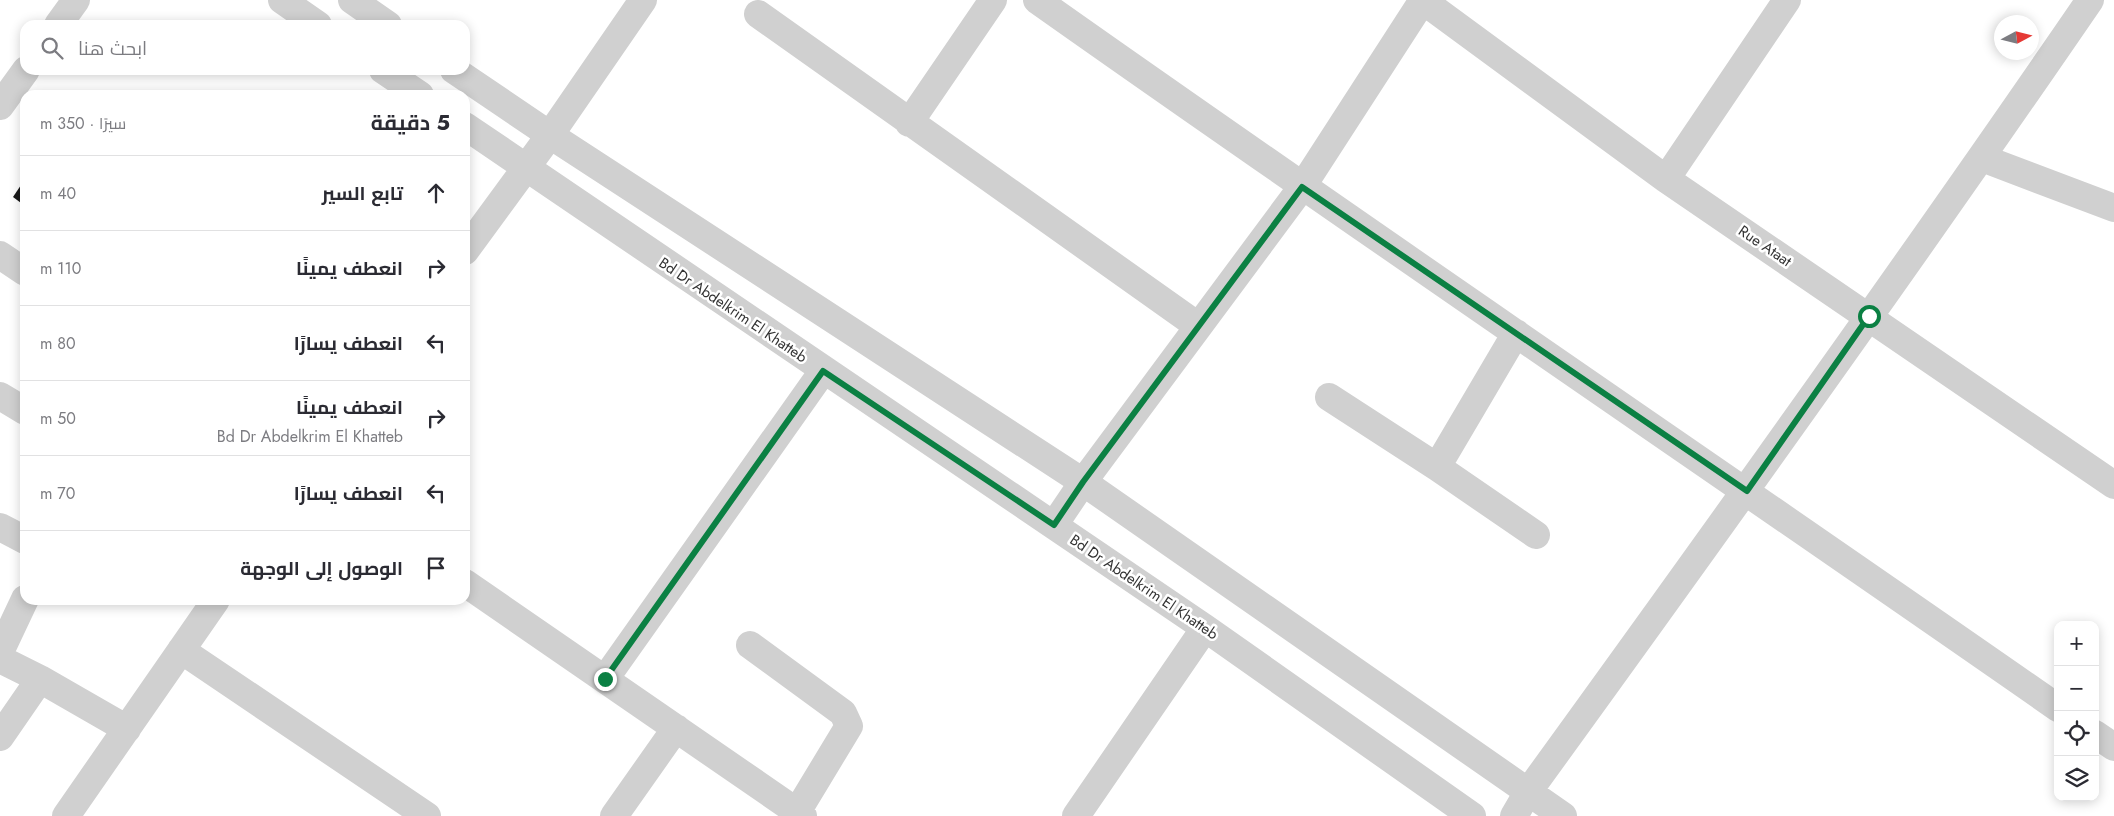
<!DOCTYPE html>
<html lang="ar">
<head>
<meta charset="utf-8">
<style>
  body { margin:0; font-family:Jost,Cairo,sans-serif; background:#f7f7f7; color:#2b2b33; direction:rtl }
  .controls { position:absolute; right:15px; bottom:15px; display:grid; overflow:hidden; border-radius:10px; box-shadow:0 2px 12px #0003 }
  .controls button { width:45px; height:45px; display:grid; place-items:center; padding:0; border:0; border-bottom:1px solid #e1e1e2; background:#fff; color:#2b2b33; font:25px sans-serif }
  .compass { position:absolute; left:1994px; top:15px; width:45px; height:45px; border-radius:50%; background:#fff; box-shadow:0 2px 12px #0003; rotate:83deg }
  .stop { position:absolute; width:15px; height:15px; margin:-11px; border:4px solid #0b8043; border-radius:50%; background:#fff }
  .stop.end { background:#0b8043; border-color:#fff; box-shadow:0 1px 5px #0008 }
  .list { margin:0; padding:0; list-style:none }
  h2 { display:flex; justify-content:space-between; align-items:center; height:65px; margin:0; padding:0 20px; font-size:21px }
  h2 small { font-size:16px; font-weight:400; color:#7c7c81 }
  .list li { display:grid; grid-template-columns:32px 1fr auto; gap:15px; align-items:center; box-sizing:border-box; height:75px; padding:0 20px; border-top:1px solid #e1e1e2 }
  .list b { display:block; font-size:19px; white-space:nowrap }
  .list p { margin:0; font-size:16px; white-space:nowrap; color:#7c7c81 }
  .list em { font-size:16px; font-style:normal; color:#7c7c81 }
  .icon { flex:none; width:28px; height:28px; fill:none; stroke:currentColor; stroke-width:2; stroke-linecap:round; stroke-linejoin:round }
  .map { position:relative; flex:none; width:2114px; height:816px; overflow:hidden; direction:ltr }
  .search { position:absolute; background:#fff; box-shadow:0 2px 12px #0003; left:20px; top:20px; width:450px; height:55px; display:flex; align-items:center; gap:12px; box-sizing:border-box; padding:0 18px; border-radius:15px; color:#7c7c81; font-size:19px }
  .panel { position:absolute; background:#fff; box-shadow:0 2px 12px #0003; left:20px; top:90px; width:450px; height:515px; border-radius:15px; direction:rtl }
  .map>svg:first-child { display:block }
  .building { fill:#1a1a1a }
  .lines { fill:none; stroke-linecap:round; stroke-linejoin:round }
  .minor { stroke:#d0d0d0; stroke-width:28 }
  .route { stroke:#0b8043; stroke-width:6 }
  .labels { text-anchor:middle; stroke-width:5; stroke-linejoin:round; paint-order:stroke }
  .street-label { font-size:15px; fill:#333; stroke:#fff }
</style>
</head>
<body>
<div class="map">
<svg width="2114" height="816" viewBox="0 0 2114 816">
  <rect width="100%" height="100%" fill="#fff"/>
  <!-- building -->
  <path class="building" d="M25 179V206L13 197Z"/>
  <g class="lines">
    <!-- minor -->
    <path class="minor" d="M282 0 318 25
      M352 0 388 25
      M1037 0C1375 239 1718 471 2058 708
      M1422 0 1666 179 2114 485
      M758 14 1198 326
      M58 25 76 0
      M383 70 420 95
      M454 70 550 135 1083 482 1563 816
      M0 106 26 70
      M909 123 993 0
      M465 126 1205 628 1472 816
      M1982 158 2114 208
      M1666 179 1787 0
      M465 251 550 135 643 0
      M0 255 25 272
      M0 396 25 411
      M1329 397 1437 467 1516 333
      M1437 467 1536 535
      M1054 525 1083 482 1302 187 1423 0
      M0 527 25 540
      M465 583 803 816
      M750 645 843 713 849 726 797 812
      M181 650 427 816
      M0 652 25 599
      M0 659 40 679 127 729
      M605 679 823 371
      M2095 734 2114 747
      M0 737 40 679
      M66 816 216 600
      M614 816 676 728
      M1076 816 1205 628
      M1514 816 1528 792C1718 530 1907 267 2090 0"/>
  </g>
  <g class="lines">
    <!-- route -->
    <path class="route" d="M605 679 823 371 1054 525 1083 482 1302 187 1747 491 1869 316"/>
  </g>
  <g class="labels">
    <!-- street labels -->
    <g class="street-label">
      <text transform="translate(1765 246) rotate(34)" y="5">Rue Ataat</text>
      <text transform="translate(733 310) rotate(34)" y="5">Bd Dr Abdelkrim El Khatteb</text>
      <text transform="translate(1144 587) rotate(34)" y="5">Bd Dr Abdelkrim El Khatteb</text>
    </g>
  </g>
</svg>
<div class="controls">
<button>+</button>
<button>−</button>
<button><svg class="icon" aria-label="locate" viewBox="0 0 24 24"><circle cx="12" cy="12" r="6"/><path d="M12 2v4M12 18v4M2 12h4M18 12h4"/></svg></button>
<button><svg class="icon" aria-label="layers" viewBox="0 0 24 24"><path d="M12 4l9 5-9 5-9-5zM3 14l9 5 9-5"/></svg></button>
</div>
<svg class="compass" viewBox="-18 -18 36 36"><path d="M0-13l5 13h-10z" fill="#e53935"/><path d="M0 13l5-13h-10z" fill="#7c7c81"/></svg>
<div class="stop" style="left:1869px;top:316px"></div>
<div class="stop end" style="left:605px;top:679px"></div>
<div class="search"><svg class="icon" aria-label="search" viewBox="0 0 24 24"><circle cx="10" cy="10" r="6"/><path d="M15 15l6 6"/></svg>ابحث هنا</div>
<section class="panel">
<h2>5 دقيقة<small>سيرًا · 350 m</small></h2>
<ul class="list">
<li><svg class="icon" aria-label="ahead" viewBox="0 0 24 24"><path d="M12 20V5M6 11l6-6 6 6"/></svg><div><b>تابع السير</b></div><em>40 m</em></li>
<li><svg class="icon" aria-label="right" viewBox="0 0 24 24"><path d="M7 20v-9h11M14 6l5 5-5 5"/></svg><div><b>انعطف يمينًا</b></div><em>110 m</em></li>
<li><svg class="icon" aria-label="left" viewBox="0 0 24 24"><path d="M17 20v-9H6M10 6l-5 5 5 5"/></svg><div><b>انعطف يسارًا</b></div><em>80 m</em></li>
<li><svg class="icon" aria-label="right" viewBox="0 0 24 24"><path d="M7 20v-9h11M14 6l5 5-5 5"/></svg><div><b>انعطف يمينًا</b><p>Bd Dr Abdelkrim El Khatteb</p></div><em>50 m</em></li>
<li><svg class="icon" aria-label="left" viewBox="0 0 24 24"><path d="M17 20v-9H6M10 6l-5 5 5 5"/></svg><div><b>انعطف يسارًا</b></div><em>70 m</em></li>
<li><svg class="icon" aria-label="arrive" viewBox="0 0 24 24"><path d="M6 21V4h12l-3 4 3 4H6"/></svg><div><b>الوصول إلى الوجهة</b></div></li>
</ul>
</section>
</div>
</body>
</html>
